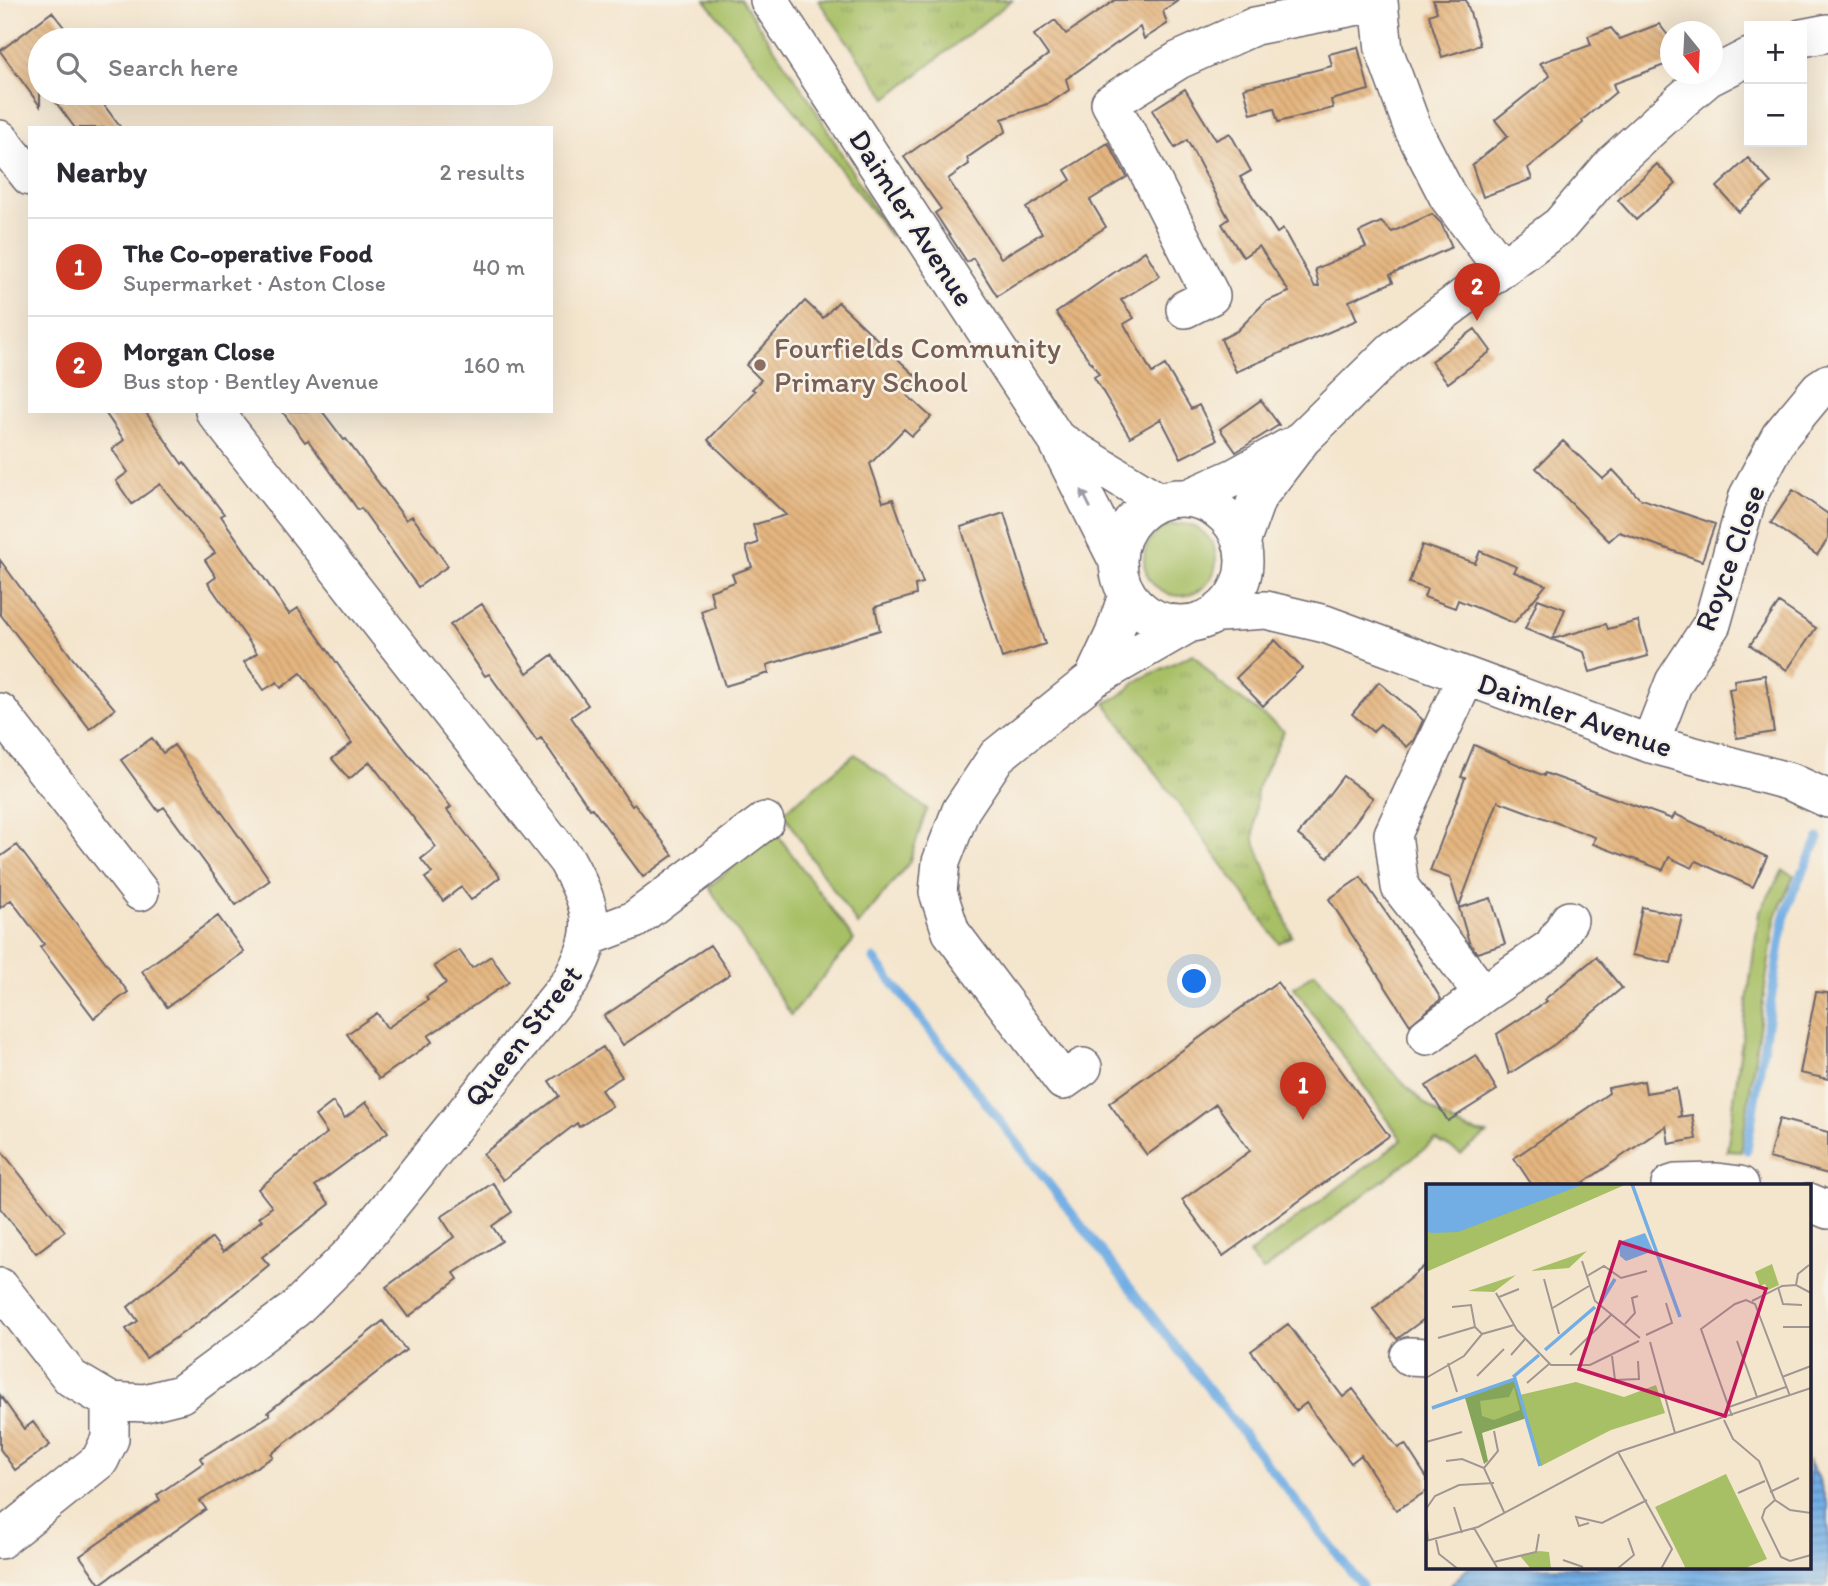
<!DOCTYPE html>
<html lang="en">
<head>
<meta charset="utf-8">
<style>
  body { margin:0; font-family:Itim,sans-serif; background:#f7f7f7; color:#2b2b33 }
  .controls { position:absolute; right:21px; top:21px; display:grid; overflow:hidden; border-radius:0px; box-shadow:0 7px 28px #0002 }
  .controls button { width:63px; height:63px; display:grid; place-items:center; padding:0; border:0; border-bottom:2px solid #e1e1e2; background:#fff; color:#2b2b33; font:35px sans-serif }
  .compass { position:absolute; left:1660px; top:21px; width:63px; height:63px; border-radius:50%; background:#fff; box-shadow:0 7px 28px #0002; rotate:162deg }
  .you { position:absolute; left:1195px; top:982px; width:24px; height:24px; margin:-18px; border:5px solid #fff; border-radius:50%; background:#1a73e8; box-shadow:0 0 0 10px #1a73e833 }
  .badge { display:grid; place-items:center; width:46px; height:46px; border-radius:50%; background:#c8321e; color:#fff; font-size:23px; font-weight:700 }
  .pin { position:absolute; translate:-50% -58px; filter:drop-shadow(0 2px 4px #0008) }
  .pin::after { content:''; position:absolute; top:37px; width:24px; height:21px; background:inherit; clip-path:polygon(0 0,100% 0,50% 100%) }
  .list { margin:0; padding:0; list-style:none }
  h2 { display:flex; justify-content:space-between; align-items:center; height:91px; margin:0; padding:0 28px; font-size:30px }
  h2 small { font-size:23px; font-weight:400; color:#7c7c81 }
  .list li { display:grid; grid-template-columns:46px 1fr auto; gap:21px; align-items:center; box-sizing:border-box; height:98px; padding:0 28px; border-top:2px solid #e1e1e2 }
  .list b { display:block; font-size:26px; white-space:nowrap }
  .list p { margin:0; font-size:23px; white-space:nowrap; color:#7c7c81 }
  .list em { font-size:23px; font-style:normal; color:#7c7c81 }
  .icon { flex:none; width:38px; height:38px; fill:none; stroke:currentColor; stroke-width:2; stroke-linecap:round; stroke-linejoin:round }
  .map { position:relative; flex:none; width:1828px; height:1586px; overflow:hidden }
  .search { position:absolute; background:#fff; box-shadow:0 7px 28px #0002; left:28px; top:28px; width:525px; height:77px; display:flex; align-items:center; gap:18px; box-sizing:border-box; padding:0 24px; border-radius:38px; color:#7c7c81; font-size:26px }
  .panel { position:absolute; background:#fff; box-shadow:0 7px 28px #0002; left:28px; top:126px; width:525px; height:287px; border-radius:0px }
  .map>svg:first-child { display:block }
  .grass { fill:#a7bf65; stroke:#647050; stroke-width:2 }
  .park { fill:url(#park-tufts); stroke:#647050; stroke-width:2 }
  .water { fill:url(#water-rules); stroke:#4a6890; stroke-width:2 }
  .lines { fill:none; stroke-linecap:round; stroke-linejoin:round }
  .stream { stroke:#72aee4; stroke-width:9 }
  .building { fill:url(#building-back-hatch) }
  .minor-casing { stroke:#6c666e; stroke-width:40 }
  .minor { stroke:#fff; stroke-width:37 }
  .oneway { fill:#9c9ca7 }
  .education-dot { fill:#8d6e63; stroke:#f7f3e8; stroke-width:2.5 }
  .labels { text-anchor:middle; stroke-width:5; stroke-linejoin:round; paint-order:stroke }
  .street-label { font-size:30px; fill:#22223b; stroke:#f7f3e8 }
  .education-label { font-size:30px; fill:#785e54; stroke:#f7f3e8; text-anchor:start }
  .inset-river { fill:none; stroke:#72aee4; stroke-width:3.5 }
  .inset-road { fill:none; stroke:#a09793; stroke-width:2 }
  .view { fill:#c2185b; fill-opacity:0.15; stroke:#c2185b; stroke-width:3.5 }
  .inset-edge { fill:none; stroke:#22223b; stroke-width:3.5 }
</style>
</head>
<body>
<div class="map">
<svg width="1828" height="1586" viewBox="0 0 1828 1586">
  <defs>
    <pattern id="park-tufts" width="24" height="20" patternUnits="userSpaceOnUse" patternTransform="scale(1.75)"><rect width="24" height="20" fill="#a7bf65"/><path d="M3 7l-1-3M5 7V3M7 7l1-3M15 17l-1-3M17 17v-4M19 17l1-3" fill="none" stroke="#889b54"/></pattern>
    <pattern id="water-rules" width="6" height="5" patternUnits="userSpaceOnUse" patternTransform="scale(1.75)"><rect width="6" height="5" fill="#72aee4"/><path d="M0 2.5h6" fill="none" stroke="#5d8dba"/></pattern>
    <pattern id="building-back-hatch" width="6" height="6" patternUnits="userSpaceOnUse" patternTransform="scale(1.75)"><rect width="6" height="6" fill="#e4b57f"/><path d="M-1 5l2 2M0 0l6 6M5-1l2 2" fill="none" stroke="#c39b6f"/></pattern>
  </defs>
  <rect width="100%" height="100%" fill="#f7f3e8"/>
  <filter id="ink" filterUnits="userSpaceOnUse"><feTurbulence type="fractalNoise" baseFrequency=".0143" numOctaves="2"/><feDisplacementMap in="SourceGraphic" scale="14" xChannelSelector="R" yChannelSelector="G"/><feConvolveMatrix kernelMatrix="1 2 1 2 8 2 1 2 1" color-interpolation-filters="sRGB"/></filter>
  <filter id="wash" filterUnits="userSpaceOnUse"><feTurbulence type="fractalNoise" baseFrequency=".00686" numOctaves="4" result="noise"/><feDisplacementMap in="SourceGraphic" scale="28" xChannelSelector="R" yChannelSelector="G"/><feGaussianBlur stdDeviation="1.57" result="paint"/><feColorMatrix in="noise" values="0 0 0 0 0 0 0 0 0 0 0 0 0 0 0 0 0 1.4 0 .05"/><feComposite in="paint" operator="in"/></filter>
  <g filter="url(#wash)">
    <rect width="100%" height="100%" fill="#f4e5cd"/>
    <!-- grass -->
    <path class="grass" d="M705 0H741L808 97 891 237 818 139Z
      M1144 560a36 36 0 1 1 72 0a36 36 0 1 1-72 0Z
      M855 754 927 809 909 863 858 925 808 853 784 812Z
      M775 831 854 940 791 1015 709 887Z
      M1783 870 1794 875 1775 919 1741 1152 1727 1151 1759 913Z
      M1315 972C1352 1020 1422 1130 1487 1134L1461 1154 1436 1140 1263 1271 1249 1254 1402 1140 1294 987Z"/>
    <!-- park -->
    <path class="park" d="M818 0H1012L887 98Z
      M1193 654 1218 682 1284 731 1257 788 1254 839 1292 936 1279 943 1105 703 1118 697 1140 679Z"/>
    <!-- water -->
    <path class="water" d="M1809 1462 1818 1477 1828 1507V1584L1825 1586H1450L1469 1567H1809Z"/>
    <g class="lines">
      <!-- stream -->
      <path class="stream" d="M874 959 1362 1586
        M1747 1150 1784 919 1794 890 1819 838"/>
    </g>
    <g id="blocks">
      <!-- building -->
      <path class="building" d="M1115 0H1179L1163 11 1167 24 1144 39 1140 27 1066 79 1069 90 1050 103 1002 119 1006 131 967 158 969 164 948 179 1001 258 1042 233 1026 208 1071 180 1065 170 1108 143 1127 177 1090 200 1106 227 997 296 973 258 967 262 950 236 935 213 941 209 904 157 1048 55 1034 35 1055 20 1066 34Z
        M1433 0H1466L1480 45 1442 57 1429 15 1437 12Z
        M52 12 74 40H40V106L0 51Z
        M1659 24 1670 38V63L1613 84 1616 92 1582 120 1583 123 1528 168 1532 179 1483 197 1472 165 1508 136 1495 120 1550 76 1540 63 1591 45 1588 36 1611 28 1620 39Z
        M1358 47 1369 90 1331 100 1333 108 1278 122 1274 108 1251 114 1244 88 1332 66 1329 54Z
        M1185 89 1216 140 1230 133 1251 171 1240 177 1277 233 1283 229 1315 287 1319 286 1315 269 1366 247 1359 232 1381 222 1392 232 1432 214 1441 223 1452 247 1390 275 1393 282 1349 301 1357 320 1236 372 1221 339 1237 331 1265 302 1289 292 1259 246 1243 257 1222 224 1229 219 1187 140 1175 148 1152 110Z
        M49 93H95L121 128H75Z
        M1748 158 1771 183 1739 212 1717 187Z
        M1657 164 1676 184 1636 220 1618 200Z
        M1145 251 1160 276 1121 300 1134 318 1124 324 1152 373 1165 365 1191 409 1199 405 1217 440 1181 458 1161 419 1130 437 1094 377 1099 374 1056 313Z
        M805 301 823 318 838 302 921 381 907 395 931 417 912 436 904 429 870 464 883 502 893 499 923 583 915 585 916 595 875 607 880 630 767 665 769 673 725 686 701 611 714 606 710 591 735 582 732 574 752 567 746 547 758 543 753 525 786 515 708 440 755 391 752 389 761 380 746 365Z
        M1475 329 1491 351 1448 383 1431 361Z
        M1261 400 1279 425 1236 452 1220 429Z
        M104 411H145L182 464 184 462 224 514 221 516 289 614 298 608 346 676 451 807 447 810 500 877 471 900 461 887 443 901 425 878 432 873 421 859 436 847 370 762 349 779 332 759 352 743 301 673 281 688 277 682 264 690 244 662 257 653 208 583 216 577 205 560 215 553 160 484 132 504 116 481 128 472 112 449 124 440Z
        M282 411H322L344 440 346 439 406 520 412 516 448 566 418 587 361 508 358 510 308 440 305 442Z
        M1563 441 1603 479 1613 470 1639 498 1715 524 1702 561 1619 532 1609 541 1536 468Z
        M1793 490 1828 514V539L1817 555 1771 523Z
        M1004 513 1045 644 1002 658 961 527Z
        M1422 545 1475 563 1480 551 1517 567 1514 572 1546 585 1514 623 1458 600 1455 608 1424 597 1427 589 1409 583Z
        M0 560 73 659 115 709 90 729 0 614Z
        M1538 599 1565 609 1553 639 1606 624 1608 629 1638 621 1648 656 1590 672 1584 652 1525 629Z
        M1779 603 1816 628 1787 670 1750 645Z
        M482 604 527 673 552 655 588 705 571 717 632 806 635 804 673 855 643 877 592 808 590 809 541 738 537 741 489 674 485 676 450 625Z
        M1275 640 1302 668 1263 706 1236 678Z
        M1765 675 1774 732 1737 738 1729 689 1735 688 1734 680Z
        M1379 682 1423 720 1414 740 1407 747 1380 724 1373 732 1352 714Z
        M152 738 163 753 174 745 270 880 236 905 164 807 158 811 121 760Z
        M1474 745 1544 776 1545 773 1672 819 1675 814 1767 857 1753 887 1696 861 1692 868 1669 857 1663 870 1593 844 1595 837 1498 801 1459 907 1450 878 1430 871 1465 778 1461 777Z
        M1343 776 1373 798 1328 858 1298 835Z
        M17 845 128 992 94 1018 40 947 44 944 11 900 0 908V857Z
        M1361 877 1407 943 1441 999 1410 1025 1329 899Z
        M1491 898 1505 944 1477 953 1469 942 1459 908Z
        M1642 907 1682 916 1671 963 1632 955Z
        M218 916 244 952 167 1007 142 971Z
        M710 945 730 974 623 1045 604 1016Z
        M459 950 472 968 491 956 509 982 428 1036 432 1042 379 1079 347 1034 377 1013 387 1028 428 1000 426 997 446 983 434 966Z
        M1596 957 1622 988 1555 1044 1509 1074 1497 1034 1547 1001 1545 999Z
        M1277 982 1389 1136 1223 1256 1182 1200 1250 1151 1216 1104 1147 1155 1109 1103Z
        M1816 992 1828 993V1079L1800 1073Z
        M603 1047 622 1077 601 1090 612 1106 579 1127 577 1123 503 1180 483 1154 559 1096 549 1081Z
        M1476 1055 1497 1090 1448 1121 1426 1086Z
        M1644 1081 1646 1093 1676 1088 1681 1115 1678 1117 1692 1115 1696 1139 1669 1144 1666 1126 1580 1185H1532L1514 1158 1609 1093 1608 1088Z
        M333 1102 345 1118 366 1102 388 1132 315 1186 330 1204 262 1257 269 1265 200 1321 146 1358 126 1329 138 1321 128 1307 212 1238 223 1252 262 1220 259 1217 272 1207 258 1189 327 1133 315 1116Z
        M1779 1119 1828 1132V1174L1769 1158Z
        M0 1149 65 1231 36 1253 0 1208Z
        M493 1183 512 1212 492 1226 502 1241 454 1273 458 1279 408 1317 386 1287 454 1237 441 1217Z
        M1427 1264V1317L1397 1339 1373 1309Z
        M383 1321 406 1350 271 1454 273 1457 200 1501 206 1509 100 1584 80 1556 160 1500 157 1495 203 1463 200 1458 270 1415 268 1412Z
        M1288 1324 1343 1397 1353 1389 1398 1448 1405 1444 1427 1478V1491L1396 1510 1361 1455 1351 1463 1306 1403 1296 1411 1251 1351Z
        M0 1395 24 1429 33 1422 50 1445 15 1470 0 1449Z"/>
    </g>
  </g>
  <g filter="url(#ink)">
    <use href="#blocks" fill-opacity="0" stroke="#6c666e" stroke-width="2"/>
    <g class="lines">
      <!-- minor casing -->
      <g class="minor-casing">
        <path id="minor" d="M769 0 1055 437 1117 560
          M1802 38 1828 33
          M0 139 30 177
          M1185 309 1211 296 1139 154 1110 103 1179 60 1255 26 1379 2 1384 50 1413 129 1448 197 1502 268
          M1055 438 1158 501
          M1190 497 1235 477 1289 447
          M1118 561a63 63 0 1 1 126 0a63 63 0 1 1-126 0Z
          M1242 540 1257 498 1302 439 1393 350 1560 225 1614 162 1683 99 1708 78 1749 57
          M1219 613 1266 610 1325 624 1650 744 1791 782 1828 799
          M1093 679 1114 634 1127 595
          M0 712 140 892
          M1650 744 1674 682 1712 624 1748 496 1780 436 1819 389 1828 383
          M589 937 634 920 765 821
          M1483 994 1552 947 1569 920
          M1427 1036 1483 994 1400 887 1393 834 1466 677
          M1083 1067 1063 1081 951 932 938 892 941 862 961 810 997 756 1093 679 1187 625
          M1670 1185 1676 1183 1717 1182 1740 1185
          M1809 1202 1828 1210
          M0 1287 71 1378 110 1401 145 1403 181 1394 294 1310 352 1253 570 982C599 930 594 911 567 861L214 411
          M1409 1356 1427 1357
          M0 1540 100 1460 110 1439V1401"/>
      </g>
      <!-- minor -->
      <use href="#minor" class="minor"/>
    </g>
    <!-- one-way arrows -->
    <defs><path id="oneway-solid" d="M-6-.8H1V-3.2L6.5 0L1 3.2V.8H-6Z" transform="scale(1.75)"/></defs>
    <use class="oneway" href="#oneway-solid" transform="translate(1086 499) rotate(-117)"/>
  </g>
  <!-- markers -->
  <circle class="education-dot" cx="760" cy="365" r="7"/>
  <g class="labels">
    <!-- street labels -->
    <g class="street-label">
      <text transform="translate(912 218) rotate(57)" y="10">Daimler Avenue</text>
      <text transform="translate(1730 558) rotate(-70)" y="10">Royce Close</text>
      <text transform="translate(1575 715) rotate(19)" y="10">Daimler Avenue</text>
      <text transform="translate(523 1036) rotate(-52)" y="10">Queen Street</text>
    </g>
    <!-- education labels -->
    <g class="education-label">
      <text x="774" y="358">Fourfields Community<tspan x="774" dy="34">Primary School</tspan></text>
    </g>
  </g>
  <!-- overview -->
  <g transform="translate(1426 1184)">
    <rect width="385" height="385" fill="#f4e5cd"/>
    <path d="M346 80 353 101 342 106 339 100 334 102 329 88ZM113 367 123 368 125 385H105L94 372Z" fill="#a7bf65"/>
    <path d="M89 196 101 234 56 249 62 277 58 280 39 214Z" fill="#85a65a"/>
    <path d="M0 0H201L0 88ZM161 67 143 84 106 87 107 86ZM90 91 68 108 42 107ZM150 198 198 213 230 201 239 229 185 246 115 282 94 211ZM88 203 94 226 68 236 56 232 54 217 83 213ZM300 290 341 375 317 385H260L229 323Z" fill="#a7bf65"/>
    <path d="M0 0H159L32 48 6 49 0 47ZM219 49 227 67 200 77 194 72 193 58Z" fill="#72aee4"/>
    <path class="inset-river" d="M206 0 254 133M175 118 189 95M119 166 169 123M87 193 113 171M6 224 89 195 114 282"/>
    <path class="inset-road" d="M156 77 169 117 214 154M161 92 178 82 195 94 221 87M118 95 133 150M370 101 372 90 383 81M352 103 357 120 376 121M70 109 91 146 125 181H164L213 157M73 113 93 105M326 117 356 102 370 101 385 109M26 123 45 121 49 143M125 125 163 102M199 140 209 129 206 114 212 112M357 143H385M220 151 246 139 240 119M12 154 49 143 56 150M311 157 331 213M224 158 249 249M85 171 100 154M144 171 186 130M186 172 189 196 213 195 212 177M22 179 31 208M51 192 78 165M356 193 385 182M0 194 38 172 56 150 88 141M101 199 123 180M303 223 360 203M306 232 275 145 309 120 320 116 329 120 364 212M298 236 307 255 333 277 349 316 364 326 385 329M0 258 36 248M192 268 246 365 235 385M20 277 36 275 58 284 78 328M58 284 72 267 68 247M344 308 373 294M312 309 339 297M349 316 339 325 336 334 355 373 364 377 385 371M28 323 36 349M0 325 9 312 33 301 68 299M0 335 2 357M163 339 153 342 150 333 176 339 221 316M48 344 72 385M10 356 13 370 32 385M0 357 52 343 192 268 385 204M137 376 157 383M68 378 110 368 113 350M191 385 208 371 202 354"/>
    <path class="view" d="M194 58 340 105 299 232 153 185Z"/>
    <rect width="385" height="385" class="inset-edge"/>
  </g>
</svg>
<div class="controls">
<button>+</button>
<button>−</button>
</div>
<svg class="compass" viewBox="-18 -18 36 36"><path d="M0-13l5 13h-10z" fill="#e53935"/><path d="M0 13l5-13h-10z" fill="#7c7c81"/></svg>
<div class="you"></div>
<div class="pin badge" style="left:1303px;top:1120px">1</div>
<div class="pin badge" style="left:1477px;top:321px">2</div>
<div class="search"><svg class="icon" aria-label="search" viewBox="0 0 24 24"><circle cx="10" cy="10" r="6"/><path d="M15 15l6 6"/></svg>Search here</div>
<section class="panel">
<h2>Nearby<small>2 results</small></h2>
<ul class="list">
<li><span class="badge">1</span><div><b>The Co-operative Food</b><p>Supermarket · Aston Close</p></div><em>40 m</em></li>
<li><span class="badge">2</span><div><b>Morgan Close</b><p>Bus stop · Bentley Avenue</p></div><em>160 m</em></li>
</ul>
</section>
</div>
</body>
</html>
